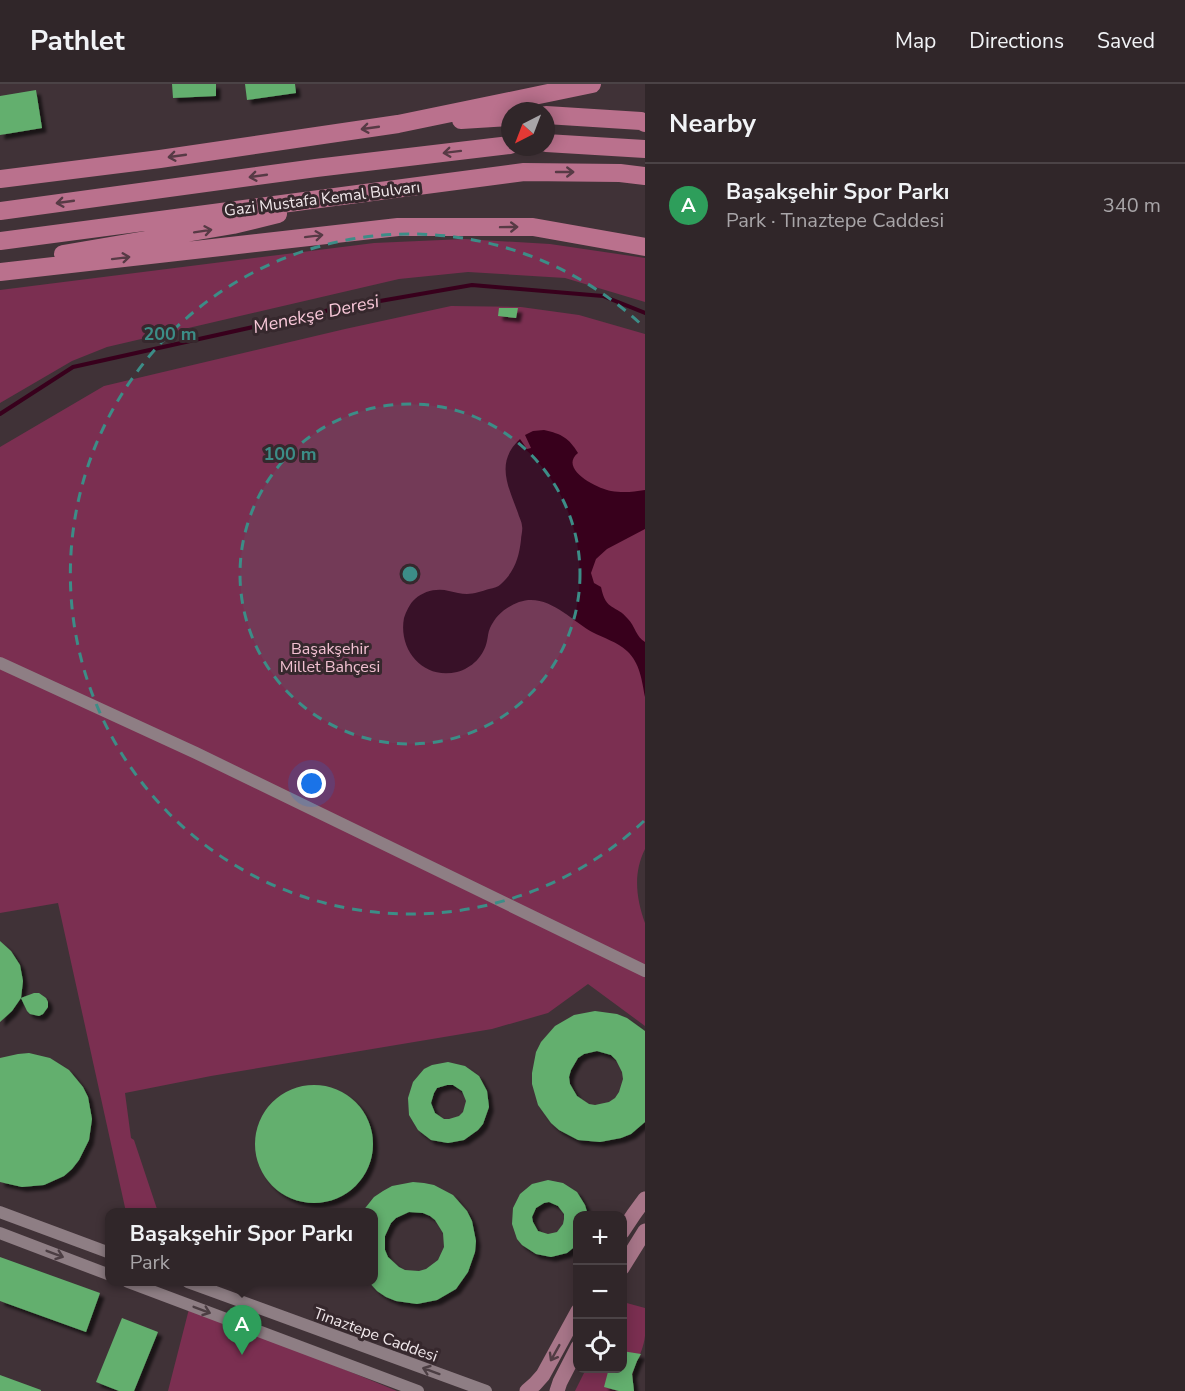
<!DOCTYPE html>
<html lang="en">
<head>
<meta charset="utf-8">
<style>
  body { margin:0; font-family:"Nunito Sans",sans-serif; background:#382e31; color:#f1f3f6 }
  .controls { position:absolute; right:18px; bottom:18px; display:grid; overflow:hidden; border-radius:12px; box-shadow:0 3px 15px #0003 }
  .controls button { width:54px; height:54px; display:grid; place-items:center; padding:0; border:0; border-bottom:2px solid #4b4346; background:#302629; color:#f1f3f6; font:30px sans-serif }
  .compass { position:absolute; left:501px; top:18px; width:54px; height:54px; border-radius:50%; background:#302629; box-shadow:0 3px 15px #0003; rotate:222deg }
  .you { position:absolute; left:312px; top:700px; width:21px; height:21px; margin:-15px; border:4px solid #fff; border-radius:50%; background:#1a73e8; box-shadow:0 0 0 9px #1a73e833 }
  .badge { display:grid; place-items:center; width:39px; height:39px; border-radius:50%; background:#d93025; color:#fff; font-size:20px; font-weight:700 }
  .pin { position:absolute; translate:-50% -50px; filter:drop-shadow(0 2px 3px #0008) }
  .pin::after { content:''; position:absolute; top:32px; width:21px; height:18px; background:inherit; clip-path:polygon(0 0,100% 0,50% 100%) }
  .popup { position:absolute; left:105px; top:1124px; width:273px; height:78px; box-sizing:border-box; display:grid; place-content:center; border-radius:12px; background:#302629; filter:drop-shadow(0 2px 4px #0005); font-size:20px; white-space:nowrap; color:#a8a5a8 }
  .popup b { font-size:22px; color:#f1f3f6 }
  .popup::after { content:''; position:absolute; left:50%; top:100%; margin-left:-12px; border:12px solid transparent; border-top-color:#302629 }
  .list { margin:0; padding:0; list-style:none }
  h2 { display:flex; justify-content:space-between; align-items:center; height:78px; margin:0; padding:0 24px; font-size:26px }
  h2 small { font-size:20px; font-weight:400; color:#a8a5a8 }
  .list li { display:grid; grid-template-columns:39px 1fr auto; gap:18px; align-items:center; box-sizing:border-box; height:84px; padding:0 24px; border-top:2px solid #4b4346 }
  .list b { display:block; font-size:22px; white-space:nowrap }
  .list p { margin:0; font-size:20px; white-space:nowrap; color:#a8a5a8 }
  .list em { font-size:20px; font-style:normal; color:#a8a5a8 }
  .icon { flex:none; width:33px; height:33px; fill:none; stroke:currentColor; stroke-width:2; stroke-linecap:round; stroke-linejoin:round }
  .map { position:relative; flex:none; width:645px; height:1307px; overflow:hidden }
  header { display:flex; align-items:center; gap:36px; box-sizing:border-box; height:84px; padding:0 30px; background:#302629; border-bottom:2px solid #4b4346 }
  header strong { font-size:28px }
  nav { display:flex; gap:33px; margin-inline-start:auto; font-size:21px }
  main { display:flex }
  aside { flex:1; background:#302629 }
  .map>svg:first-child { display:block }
  .green { fill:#7b2f51 }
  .water { fill:#38001c }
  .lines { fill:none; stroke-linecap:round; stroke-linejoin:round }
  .stream { stroke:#38001c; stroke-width:4 }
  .building { fill:#63af6e; fill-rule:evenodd; filter:url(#shadow) }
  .minor { stroke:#8e7e84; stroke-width:12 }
  .major { stroke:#a87689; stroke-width:15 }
  .highway { stroke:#ba718d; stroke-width:18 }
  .oneway { stroke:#573a45 }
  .oneway2 { stroke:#4c3e43 }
  .oneway3 { stroke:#523c44 }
  .ring { fill:none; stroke:#3c8d87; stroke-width:3; stroke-dasharray:10 8 }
  .labels { text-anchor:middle; stroke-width:6; stroke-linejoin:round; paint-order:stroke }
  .street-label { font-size:16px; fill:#f0e7ea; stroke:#36282d }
  .park-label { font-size:16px; fill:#f1c0d1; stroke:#36282d }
  .water-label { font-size:18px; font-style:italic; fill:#f9c8d9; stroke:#36282d }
  .centre { fill:#3c8d87; stroke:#36282d; stroke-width:3 }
  .ring-label { font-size:18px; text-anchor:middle; font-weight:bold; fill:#3c8d87; stroke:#36282d; stroke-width:6; stroke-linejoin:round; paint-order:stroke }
</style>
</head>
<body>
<header>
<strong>Pathlet</strong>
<nav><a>Map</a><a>Directions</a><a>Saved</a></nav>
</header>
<main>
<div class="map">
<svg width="645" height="1307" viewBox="0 0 645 1307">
  <defs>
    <filter id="shadow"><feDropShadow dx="4.5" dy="4.5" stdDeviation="1.5" flood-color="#0009"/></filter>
  </defs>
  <rect width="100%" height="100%" fill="#403237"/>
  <!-- green -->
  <path class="green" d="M464 155 550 160 645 174V218L565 194 468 188 399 195 107 263 72 277 0 319V206L374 159Z
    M451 222 521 223 579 231 645 250V765C633 789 636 814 645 839V942L588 900 548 929 492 945 211 992 125 1009 131 1054 134 1056 158 1128H126L58 819 0 829V363L104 302 345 245Z
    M623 1218 645 1224C645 1233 645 1243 645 1252 642 1276 629 1281 634 1307H575L586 1285 622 1284Z
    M189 1225 219 1234 397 1307H168Z"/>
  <!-- water -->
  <path class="water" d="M544 346C562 350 569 354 578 369 558 385 598 405 611 407 623 409 633 408 645 406V445L607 465 596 475 591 489 594 499 601 503C606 528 616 520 628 535 635 542 636 553 645 558V613C642 597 640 579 627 567 617 558 604 554 592 548 571 536 547 508 519 518 506 523 496 531 490 544 488 548 488 553 487 557 484 572 472 584 457 588 423 596 398 566 404 534 406 528 410 519 415 515 424 507 437 504 449 507 455 508 461 510 467 510 474 510 482 507 489 505 494 504 498 503 501 500 515 487 519 473 521 456 521 452 523 446 522 442 522 438 519 433 518 429 508 402 495 378 520 355L527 365 531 364 525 351 533 347Z"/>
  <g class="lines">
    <!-- stream -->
    <path class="stream" d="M0 330 73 283 334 225 472 201 603 212 645 229"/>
  </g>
  <!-- building -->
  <path class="building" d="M172 0H216V12L173 14Z
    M245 0H295L296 9 247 16Z
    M36 6 42 44 0 51V12Z
    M499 224H518L516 234 498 232Z
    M0 857 11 867 20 881 23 897 21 914 34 909H39L46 914 48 918V923L43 930 39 932 30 930 27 927 21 914 12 927 0 938Z
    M595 927 617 930 627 934 645 947V1038L631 1050 621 1054 600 1058 578 1056 559 1046 551 1039 538 1021 532 1000V989L536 968 541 958 555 942 574 931ZM597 967 611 971 616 976 622 988 623 995 619 1008 615 1014 609 1018 595 1021 589 1020 577 1012 570 1000 569 993 571 986 578 974 584 970Z
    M29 969 50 974 69 986 83 1003 88 1013 92 1035 89 1056 79 1076 72 1085 64 1092 44 1101 22 1103 0 1098V974L18 970Z
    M448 978 465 982 479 992 487 1007 489 1023 483 1040 478 1046 464 1056 448 1059 431 1056 418 1046 409 1031 408 1014 413 998 424 985 432 981ZM447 1001H453L462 1007 466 1017 463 1028 459 1032 449 1035H444L435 1029 431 1019 434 1009 437 1004Z
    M255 1060a59 59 0 1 1 118 0a59 59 0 1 1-118 0Z
    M548 1096 563 1099 577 1108 585 1121 588 1131H578V1160L567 1169 551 1173 536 1170 522 1161 517 1155 512 1140 513 1124 520 1110 532 1100ZM549 1118 558 1122 564 1130V1135L563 1140 557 1148 548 1150 538 1147 533 1138 532 1133 536 1124 544 1119Z
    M413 1098 424 1099 434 1101 453 1111 467 1127 472 1137 476 1157 475 1168 468 1188 456 1205 437 1216 417 1220 396 1217 386 1213 377 1207 368 1197H374V1128H362L374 1113 383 1107 392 1102ZM409 1128 423 1129 430 1132 435 1136 443 1149 444 1163 438 1176 426 1185 419 1187 405 1186 399 1183 388 1173 385 1166V1152L391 1139 396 1134Z
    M0 1173 100 1209 86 1248 0 1217Z
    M122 1234 158 1248 134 1307H119L96 1298Z
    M622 1267 641 1270 637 1277 632 1290 634 1307H619L604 1303 609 1284H622Z
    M0 1291 41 1306V1307H0Z"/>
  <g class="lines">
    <!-- minor -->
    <path class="minor" d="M0 579 196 669 645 887
      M0 1128 110 1169
      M0 1149 110 1191
      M128 1198 418 1307
      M188 1198 486 1307"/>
    <!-- major -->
    <path class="major" d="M622 1148 634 1130 645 1115
      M622 1184 645 1147
      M527 1307 535 1300 543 1291 578 1227
      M557 1307 560 1298 578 1263"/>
    <!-- highway -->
    <path class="highway" d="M546 31 641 37 645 39
      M461 36 510 33
      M546 59 645 65
      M0 95 160 75 398 40 592 0
      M0 127 316 84 510 61
      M0 157 524 88 620 89 645 92
      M63 170 233 141 278 130
      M0 188 398 143H533L645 163"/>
  </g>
  <!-- one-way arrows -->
  <defs><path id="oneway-shaft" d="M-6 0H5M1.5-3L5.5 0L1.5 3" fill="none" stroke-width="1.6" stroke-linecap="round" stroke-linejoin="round" transform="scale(1.5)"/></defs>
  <g class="oneway">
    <use href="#oneway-shaft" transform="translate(370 44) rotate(172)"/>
    <use href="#oneway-shaft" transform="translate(452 68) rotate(173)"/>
    <use href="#oneway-shaft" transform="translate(177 72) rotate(172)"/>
    <use href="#oneway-shaft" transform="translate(565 88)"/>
    <use href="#oneway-shaft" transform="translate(258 92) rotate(172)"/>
    <use href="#oneway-shaft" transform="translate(65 118) rotate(172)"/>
    <use href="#oneway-shaft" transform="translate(509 143) rotate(-1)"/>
    <use href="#oneway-shaft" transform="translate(203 147) rotate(-9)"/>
    <use href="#oneway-shaft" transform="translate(314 152) rotate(-7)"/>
    <use href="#oneway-shaft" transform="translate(121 174) rotate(-7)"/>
  </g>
  <g class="oneway2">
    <use href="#oneway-shaft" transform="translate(55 1170) rotate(21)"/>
    <use href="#oneway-shaft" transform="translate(202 1226) rotate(21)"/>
    <use href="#oneway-shaft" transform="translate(431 1287) rotate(-160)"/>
  </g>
  <use class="oneway3" href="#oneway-shaft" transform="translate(555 1269) rotate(119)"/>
  <!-- distance rings -->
  <circle cx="410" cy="490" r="170" fill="#3c8d87" fill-opacity=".12"/>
  <g class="ring">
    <circle cx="410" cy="490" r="170"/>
    <path d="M644 737A340 340 0 1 1 644 243"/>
  </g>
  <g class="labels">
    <!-- street labels -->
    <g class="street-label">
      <text transform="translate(322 114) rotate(-7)" y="6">Gazi Mustafa Kemal Bulvarı</text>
      <text transform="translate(376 1250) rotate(20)" y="6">Tınaztepe Caddesi</text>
    </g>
    <!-- park labels -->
    <g class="park-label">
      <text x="330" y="570">Başakşehir<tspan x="330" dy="18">Millet Bahçesi</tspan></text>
    </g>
    <!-- water labels -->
    <g class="water-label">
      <text transform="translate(316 230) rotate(-12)" y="6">Menekşe Deresi</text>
    </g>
  </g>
  <circle cx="410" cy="490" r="9" class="centre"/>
  <g class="ring-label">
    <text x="170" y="256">200 m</text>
    <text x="290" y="376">100 m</text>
  </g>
</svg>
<div class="controls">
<button>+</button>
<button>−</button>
<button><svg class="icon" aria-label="locate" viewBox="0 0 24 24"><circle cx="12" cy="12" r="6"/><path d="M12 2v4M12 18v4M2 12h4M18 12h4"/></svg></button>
</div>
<svg class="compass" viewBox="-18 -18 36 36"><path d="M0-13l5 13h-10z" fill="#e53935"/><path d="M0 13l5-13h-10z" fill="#a8a5a8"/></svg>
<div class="you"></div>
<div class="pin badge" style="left:242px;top:1271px;background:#2e9e5b">A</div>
<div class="popup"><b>Başakşehir Spor Parkı</b>Park</div>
</div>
<aside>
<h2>Nearby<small></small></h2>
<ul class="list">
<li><span class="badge" style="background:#2e9e5b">A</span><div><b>Başakşehir Spor Parkı</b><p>Park · Tınaztepe Caddesi</p></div><em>340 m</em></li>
</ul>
</aside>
</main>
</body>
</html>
